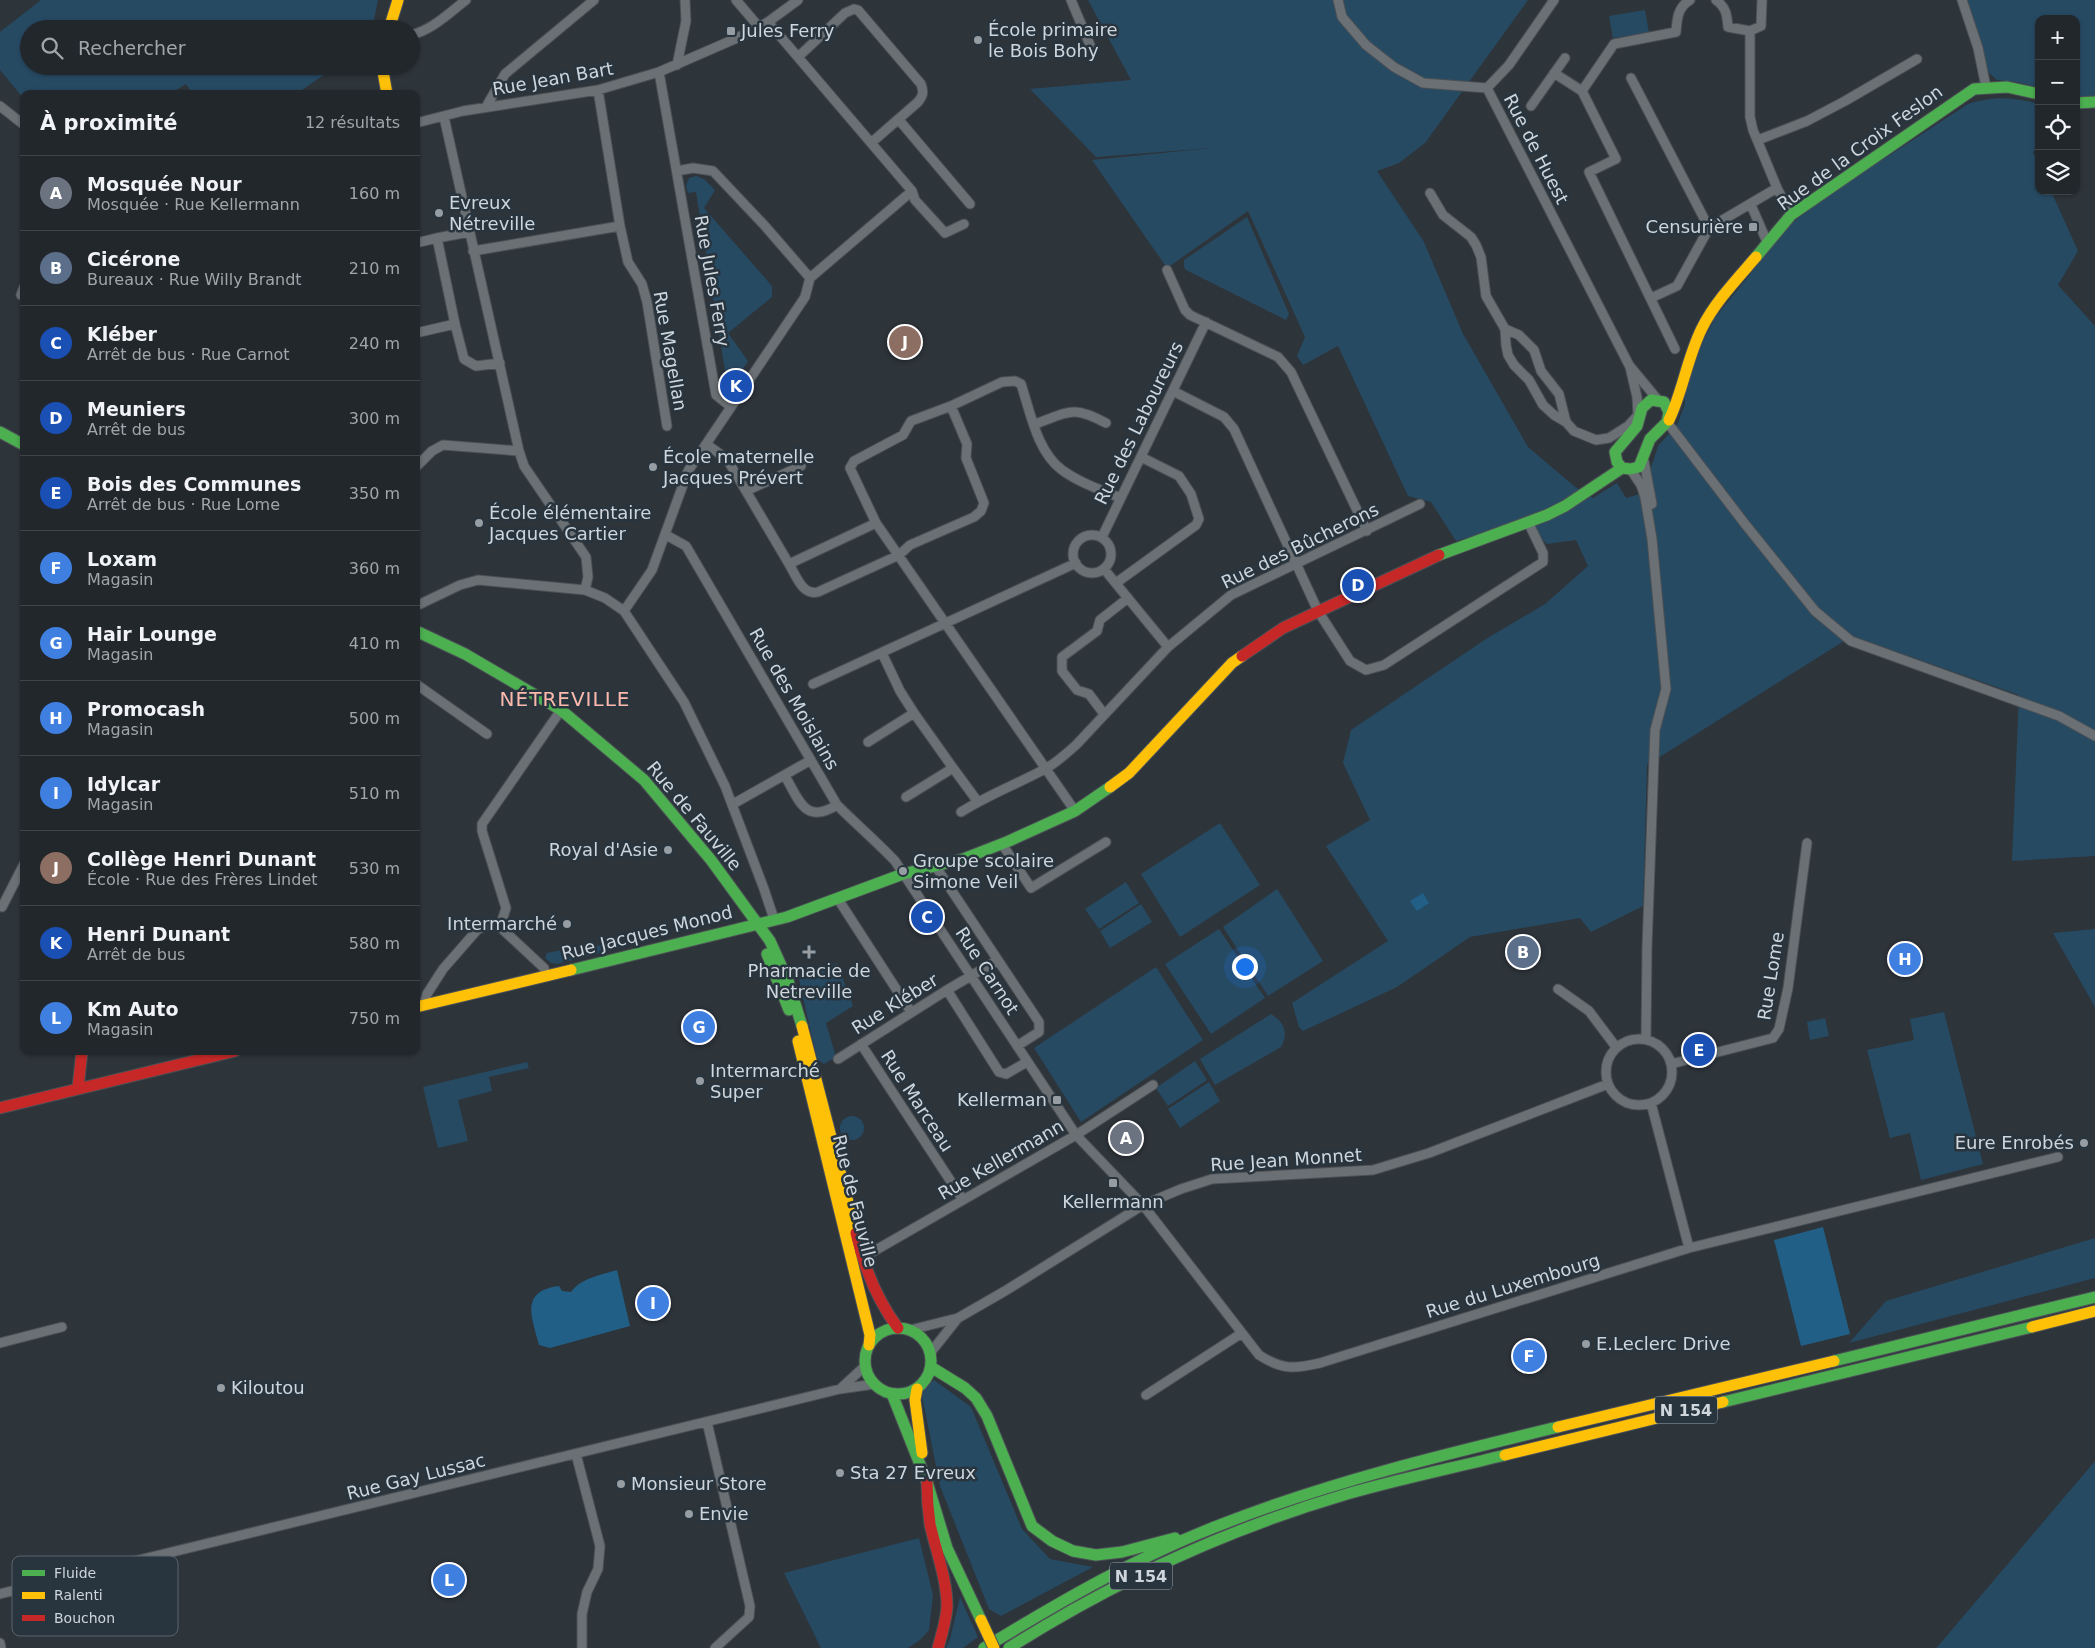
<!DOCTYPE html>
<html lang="fr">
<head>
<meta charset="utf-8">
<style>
  body { margin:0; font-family:"DejaVu Sans",sans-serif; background:#2a2f34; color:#f1f3f6 }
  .controls { position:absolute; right:15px; top:15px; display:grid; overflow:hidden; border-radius:10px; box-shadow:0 1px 4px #0004 }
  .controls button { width:45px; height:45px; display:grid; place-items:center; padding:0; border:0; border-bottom:1px solid #3f4448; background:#22272c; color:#f1f3f6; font:25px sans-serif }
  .you { position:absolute; left:1244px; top:966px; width:18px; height:18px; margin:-12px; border:4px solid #fff; border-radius:50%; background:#1a73e8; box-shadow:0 0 0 8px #1a73e833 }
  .badge { display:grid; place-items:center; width:32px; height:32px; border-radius:50%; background:#969da3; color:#fff; font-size:16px; font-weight:700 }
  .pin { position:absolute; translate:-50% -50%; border:2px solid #fff; box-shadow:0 1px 5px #0006 }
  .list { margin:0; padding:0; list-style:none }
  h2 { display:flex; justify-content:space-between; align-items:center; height:65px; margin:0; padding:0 20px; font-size:21px }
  h2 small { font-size:16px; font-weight:400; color:#a2a5a9 }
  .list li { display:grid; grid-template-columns:32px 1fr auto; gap:15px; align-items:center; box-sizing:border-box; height:75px; padding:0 20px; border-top:1px solid #3f4448 }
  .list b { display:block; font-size:19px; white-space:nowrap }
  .list p { margin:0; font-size:16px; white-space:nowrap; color:#a2a5a9 }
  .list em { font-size:16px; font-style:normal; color:#a2a5a9 }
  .icon { flex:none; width:28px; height:28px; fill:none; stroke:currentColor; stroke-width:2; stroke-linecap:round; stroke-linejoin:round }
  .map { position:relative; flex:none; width:2095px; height:1648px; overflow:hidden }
  .search { position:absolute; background:#22272c; box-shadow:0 1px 4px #0004; left:20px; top:20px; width:400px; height:55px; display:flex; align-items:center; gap:12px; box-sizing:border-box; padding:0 18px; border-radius:28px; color:#a2a5a9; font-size:19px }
  .panel { position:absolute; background:#22272c; box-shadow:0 1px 4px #0004; left:20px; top:90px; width:400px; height:965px; border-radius:10px }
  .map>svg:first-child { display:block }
  .green { fill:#274a63 }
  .water { fill:#225f86 }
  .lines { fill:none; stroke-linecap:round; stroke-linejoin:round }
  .street-casing { stroke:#4b5055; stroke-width:11 }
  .fast-casing { stroke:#4b5055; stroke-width:13 }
  .slow-casing { stroke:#4b5055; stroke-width:13 }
  .jam-casing { stroke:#4b5055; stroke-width:13 }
  .street { stroke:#6a7074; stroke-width:9 }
  .fast { stroke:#4caf50; stroke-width:11 }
  .slow { stroke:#ffc107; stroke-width:11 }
  .jam { stroke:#c62828; stroke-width:11 }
  .slow-bridge-casing { stroke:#4b5055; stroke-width:13; stroke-linecap:butt }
  .slow-bridge { stroke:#ffc107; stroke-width:11 }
  .poi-dot { fill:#969da3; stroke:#28353f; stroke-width:2 }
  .labels { text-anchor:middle; stroke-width:5; stroke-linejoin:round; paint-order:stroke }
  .shield { fill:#28353f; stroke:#9ca6ad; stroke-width:1 }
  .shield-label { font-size:16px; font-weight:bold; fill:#ced6dc }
  .poi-label { font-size:18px; fill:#ced6dc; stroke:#28353f; text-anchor:start }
  .street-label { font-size:18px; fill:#ced6dc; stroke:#28353f }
  .quarter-label { font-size:20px; letter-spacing:1px; fill:#fcb9ac; stroke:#28353f }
  .key { fill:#28353f; stroke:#5a656e; stroke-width:1 }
  .key-label { font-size:14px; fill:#ced6dc }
</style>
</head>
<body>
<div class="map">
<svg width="2095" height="1648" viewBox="0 0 2095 1648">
  <rect width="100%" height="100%" fill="#2d343a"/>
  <!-- green -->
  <path class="green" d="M41 0H378L372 29H29V66H337L296 94H193L186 84 170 94H24V99L0 70V32Z
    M1088 0H1528L1425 143 1399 163 1377 171 1424 242 1463 334 1528 447 1574 486 1593 498 1617 483 1626 498 1654 490 1649 474 1658 446 1677 425 1685 404 1684 389 1698 351 1715 318 1787 228 1810 207 1968 104C1995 96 2012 97 2039 104V146L2033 152 2039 164V191H2051L2078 251 2058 285 2095 326V856L2012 861 2019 695 1852 636 1647 765 1643 906 1591 932 1580 918 1470 937 1397 987 1303 1031 1299 1027 1292 1003 1388 941 1326 846 1370 820 1343 763 1351 730 1486 639 1545 604 1588 566 1576 540 1547 544 1532 530 1528 520 1456 541 1431 502 1408 496 1338 346 1303 365 1297 356 1305 337 1248 211 1167 268 1092 160 1212 148 1096 157 1030 89 1131 80Z
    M1956 0H2095V98L2076 99V19H2039V87L2016 82 1997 80 1987 71Z
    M1645 10 1649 33 1613 38 1609 16Z
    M696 176 704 179 715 190 704 208 772 286V297L728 333 748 361 726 397 721 392 719 385 727 383 696 192 688 193 686 186 689 178Z
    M1247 217 1289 314 1286 320 1186 270 1184 267V260Z
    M1220 823 1260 885 1180 937 1141 874Z
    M1126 882 1139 903 1099 929 1085 909Z
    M1277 889 1323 961 1268 996 1223 927Z
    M1141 904 1152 922 1110 948 1100 931Z
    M1219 929 1265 998 1211 1034 1165 964Z
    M2095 929V1007L2053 933Z
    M606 944 611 947 613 950 557 964 551 963 545 958 547 953 567 949 575 951Z
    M837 963 853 1006 826 1023 836 1057 824 1064 817 1059 799 980Z
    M1156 967 1203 1040 1081 1122 1034 1048Z
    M1944 1012 1983 1164 1921 1180 1910 1133 1890 1138 1867 1050 1914 1040 1910 1019Z
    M1271 1014C1284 1022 1289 1033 1281 1047L1215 1085 1200 1059Z
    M1825 1018 1829 1036 1810 1040 1807 1022Z
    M1195 1061 1207 1080 1168 1106 1156 1088Z
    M527 1062 529 1068 489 1077 492 1091 458 1100 468 1141 438 1148 423 1087Z
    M1209 1082 1220 1101 1180 1128 1168 1109Z
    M840 1128a12 12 0 1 1 24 0a12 12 0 1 1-24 0Z
    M2095 1238V1278L1849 1343 1886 1301Z
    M934 1380 971 1407 1022 1529 1050 1559 1093 1567 1001 1616 989 1609 940 1486 921 1391Z
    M2095 1461V1648H1936L1939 1645Z
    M919 1538 933 1595 929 1630 920 1640 908 1648H821L784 1573Z
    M960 1597 978 1637 963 1648H946L950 1639Z"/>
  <!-- water -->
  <path class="water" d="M1423 893 1429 903 1417 911 1410 901Z
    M1823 1227 1850 1334 1801 1346 1774 1240Z
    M617 1270 630 1326 550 1348 539 1345C532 1318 519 1291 559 1286L562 1291 571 1292C581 1278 601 1275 617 1270Z"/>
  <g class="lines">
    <!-- street casing -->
    <g class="street-casing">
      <path id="street" d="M736 0 759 27
        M1071 0 1090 45
        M1338 0 1342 17 1366 45 1394 67 1423 83 1487 88 1629 365 1658 400
        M1716 0C1726 7 1727 15 1728 27L1750 31 1761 26 1762 0
        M1962 0 1978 48 1986 87
        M768 22 912 191 915 200 945 233 964 224
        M1750 31V117L1753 130 1777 188
        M411 35C432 30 449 13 466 0
        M798 57 845 13 854 9 858 10 921 84C924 92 923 96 918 102L871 143
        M677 65 686 21 685 0
        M659 72 716 395 731 407
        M1554 73 1582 91
        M1631 78 1709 228
        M1487 88 1509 65 1554 0
        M598 90 620 226 628 262 642 284 647 302 667 426
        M1582 91 1616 159 1589 172 1675 349
        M1582 91 1614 44 1676 32C1677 18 1678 7 1690 0
        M0 106 24 125
        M1531 106 1565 58
        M486 107 505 74 594 0
        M444 117 519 451 524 466 586 557 588 577 585 590
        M899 120 970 204
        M416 123 463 111 598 90 659 72 737 38 768 22 798 0
        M1758 140 1807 121 1845 101 1917 59
        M677 171 693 168 713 171 765 226 810 278
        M1430 193 1443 215 1471 237 1476 245 1481 257 1486 296 1505 329 1506 345 1508 355 1514 365 1529 380 1543 405 1554 415 1566 422 1574 431 1596 440 1609 438 1628 426 1638 415 1637 397 1630 367
        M1751 205 1767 242
        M437 238 469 232
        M416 243 437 238 455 324 416 333
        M473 251 620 226
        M1167 270 1185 310 1190 315 1278 357 1291 372 1367 531
        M21 295 24 287
        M1651 298 1677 286 1709 228 1777 188 1791 215
        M455 324 464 359 476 366 500 363
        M1505 329 1519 335 1534 350 1541 371 1559 394 1566 422
        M1173 391 1224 417 1234 429 1318 611 1350 661 1366 670 1384 665 1543 562V553L1528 522
        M1667 422 1745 524 1815 611 1851 641 2059 716 2095 736
        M1035 424C1069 412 1072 405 1106 423
        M706 444 727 459 746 491
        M1644 461 1652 504
        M416 467 432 451 443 445 519 451
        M1631 470 1641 485 1645 497 1652 539 1666 689 1655 730 1647 948 1646 1039
        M876 523 789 564C796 575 802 596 818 592L899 555 910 545 974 517 981 511 984 503 966 458 967 444 951 406
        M666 535 686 546 837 805C856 824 876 841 895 861L1076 1135 1143 1205 1259 1355C1282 1370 1294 1369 1320 1363L1689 1248 2058 1157
        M1073 554a19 19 0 1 1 38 0a19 19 0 1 1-38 0Z
        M1102 537 1206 322
        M789 564 746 491 801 466
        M1104 569 1168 647
        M1116 583 1196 525 1199 519 1191 494 1179 476 1141 457
        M416 606 460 585 478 580 585 590 605 598 624 611 684 702 725 786 764 889 774 919
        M624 611 652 570 688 471 805 297 810 278 912 191
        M882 653 900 691 914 713
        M416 684 487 734
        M813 684 1076 563
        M1104 714 1089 694 1077 690 1062 671V657L1097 631 1100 620 1128 598
        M868 742 914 713 953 768
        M785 776C799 800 805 825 837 805
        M906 797 953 768 978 802
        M733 804 811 760
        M1075 811 876 523 850 468 854 461 903 435 911 421 951 406 1002 382 1015 381 1021 384C1030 411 1037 452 1062 470 1080 483 1101 490 1121 498
        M961 812C988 795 1017 784 1045 769 1056 763 1066 754 1076 745L1168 647 1231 595 1420 504
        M1002 844 1031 888 1106 842
        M936 867 1039 1022V1032L1017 1046
        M838 899 911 1012
        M2 907 24 864
        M500 927 506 908 482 831V824L561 710
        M1558 989 1589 1011 1616 1047
        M947 990 999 1072 1006 1074 1027 1062
        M424 1005 427 994 443 969 478 929 489 925 500 927 544 968 546 976
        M1606 1072a33 33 0 1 1 66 0a33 33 0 1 1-66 0Z
        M861 1044 963 1200
        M838 1059 947 990 998 960
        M1671 1064 1773 1038 1779 1029 1788 988 1807 843
        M1651 1103 1689 1248
        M862 1258 1076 1135 1153 1085
        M910 1330 958 1318 1005 1291 1143 1205 1181 1189 1212 1179 1373 1170 1429 1153 1608 1084
        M0 1343 62 1327
        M931 1352 958 1318
        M840 1389 865 1366
        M1146 1395 1242 1333
        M707 1422 750 1606 749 1617 715 1648
        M576 1454 600 1546 598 1569 587 1592 582 1614V1648
        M0 1594 840 1389 875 1384
        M0 1643 1 1648"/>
    </g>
    <!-- fast casing -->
    <g class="fast-casing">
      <path id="fast" d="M2076 103 2095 102
        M1756 257 1791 215 1974 89 2007 87 2039 94
        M0 432 24 445
        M1439 555 1547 515 1565 506 1622 468 1630 469 1639 467 1650 439 1667 422 1669 412 1664 402 1651 400 1642 408 1637 426 1615 452 1617 462 1622 468
        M416 631 465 654 561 710 644 780 711 860 770 941 788 981 802 1026
        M767 954 789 1010
        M571 970 787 917 903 874 963 859 1009 841 1075 811 1110 787
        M865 1361a33 33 0 1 1 66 0a33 33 0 1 1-66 0Z
        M1834 1361 2095 1297
        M931 1367 965 1388 976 1398 987 1416 1032 1526 1052 1541 1073 1551 1096 1555 1122 1552 1175 1538
        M892 1394 927 1482 947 1548 981 1620
        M1723 1402 2032 1327
        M984 1648C1061 1601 1140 1555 1225 1523 1333 1481 1446 1454 1558 1427
        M1009 1648C1113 1582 1228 1529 1347 1494 1399 1479 1453 1468 1505 1455"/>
    </g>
    <!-- slow casing -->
    <g class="slow-casing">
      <path id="slow" d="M389 29 398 0
        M382 66 387 94
        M1669 420C1683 391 1687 358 1702 328 1715 302 1737 279 1756 257
        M1110 787 1129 773 1232 663 1242 656
        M416 1007 571 970
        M802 1026 856 1233
        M798 1041 870 1335 869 1345
        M2032 1327 2095 1311
        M917 1389 915 1400 922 1453
        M1558 1427 1834 1361
        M1505 1455 1723 1402"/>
    </g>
    <!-- jam casing -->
    <g class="jam-casing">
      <path id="jam" d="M1242 656 1283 628 1439 555
        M78 1088 82 1051
        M0 1108 235 1051
        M856 1233C864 1267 877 1300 898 1328
        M927 1482C927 1496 928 1510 930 1524 936 1551 947 1579 947 1607 946 1621 942 1634 938 1648"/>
    </g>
    <!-- street -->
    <use href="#street" class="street"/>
    <!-- fast -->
    <use href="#fast" class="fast"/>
    <!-- slow -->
    <use href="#slow" class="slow"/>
    <!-- jam -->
    <use href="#jam" class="jam"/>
    <!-- slow-bridge casing -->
    <g class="slow-bridge-casing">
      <path id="slow-bridge" d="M981 1620 994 1648"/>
    </g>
    <!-- slow-bridge -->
    <use href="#slow-bridge" class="slow-bridge"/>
  </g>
  <!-- markers -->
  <g class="poi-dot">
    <rect x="726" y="26" width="10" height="10" rx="2.5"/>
    <circle cx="978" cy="40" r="5"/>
    <circle cx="439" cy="213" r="5"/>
    <rect x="1748" y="222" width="10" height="10" rx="2.5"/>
    <circle cx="653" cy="467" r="5"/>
    <circle cx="479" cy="523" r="5"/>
    <circle cx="668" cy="850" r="5"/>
    <circle cx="903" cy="871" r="5"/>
    <circle cx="567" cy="924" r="5"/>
    <path d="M806.5 944.5h5v5h5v5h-5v5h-5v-5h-5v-5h5z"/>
    <circle cx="700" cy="1081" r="5"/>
    <rect x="1052" y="1095" width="10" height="10" rx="2.5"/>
    <circle cx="2084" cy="1143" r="5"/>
    <rect x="1108" y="1178" width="10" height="10" rx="2.5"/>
    <circle cx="1586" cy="1344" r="5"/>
    <circle cx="221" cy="1388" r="5"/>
    <circle cx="840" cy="1473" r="5"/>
    <circle cx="621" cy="1484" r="5"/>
    <circle cx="689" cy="1514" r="5"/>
  </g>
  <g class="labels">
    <!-- shield labels -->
    <g class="shield">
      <rect x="1655" y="1396.5" width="62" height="27" rx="4"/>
      <rect x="1110" y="1562.5" width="62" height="27" rx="4"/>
    </g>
    <g class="shield-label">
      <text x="1686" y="1416">N 154</text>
      <text x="1141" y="1582">N 154</text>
    </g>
    <!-- poi labels -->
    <g class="poi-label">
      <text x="988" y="36">École primaire<tspan x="988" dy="21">le Bois Bohy</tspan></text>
      <text x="741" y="37">Jules Ferry</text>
      <text x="449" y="209">Evreux<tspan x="449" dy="21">Nétreville</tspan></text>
      <text x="1743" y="233" text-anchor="end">Censurière</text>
      <text x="663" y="463">École maternelle<tspan x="663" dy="21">Jacques Prévert</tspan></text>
      <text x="489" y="519">École élémentaire<tspan x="489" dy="21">Jacques Cartier</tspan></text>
      <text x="658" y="856" text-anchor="end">Royal d'Asie</text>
      <text x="913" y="867">Groupe scolaire<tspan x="913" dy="21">Simone Veil</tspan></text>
      <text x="557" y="930" text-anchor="end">Intermarché</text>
      <text x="809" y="977" text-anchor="middle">Pharmacie de<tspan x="809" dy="21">Netreville</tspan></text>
      <text x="710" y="1077">Intermarché<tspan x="710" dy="21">Super</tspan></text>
      <text x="1047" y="1106" text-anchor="end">Kellerman</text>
      <text x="2074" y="1149" text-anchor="end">Eure Enrobés</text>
      <text x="1113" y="1208" text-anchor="middle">Kellermann</text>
      <text x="1596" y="1350">E.Leclerc Drive</text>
      <text x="231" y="1394">Kiloutou</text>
      <text x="850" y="1479">Sta 27 Evreux</text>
      <text x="631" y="1490">Monsieur Store</text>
      <text x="699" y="1520">Envie</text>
    </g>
    <!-- street labels -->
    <g class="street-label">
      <text transform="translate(553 79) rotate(-10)" y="6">Rue Jean Bart</text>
      <text transform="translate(1860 148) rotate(-36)" y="6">Rue de la Croix Feslon</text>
      <text transform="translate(1536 149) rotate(63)" y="6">Rue de Huest</text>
      <text transform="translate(712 281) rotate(80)" y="6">Rue Jules Ferry</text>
      <text transform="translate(670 351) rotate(80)" y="6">Rue Magellan</text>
      <text transform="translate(1139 423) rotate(-64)" y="6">Rue des Laboureurs</text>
      <text transform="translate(1300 546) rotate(-26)" y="6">Rue des Bûcherons</text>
      <text transform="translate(794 699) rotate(60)" y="6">Rue des Moislains</text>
      <text transform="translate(694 816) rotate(50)" y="6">Rue de Fauville</text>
      <text transform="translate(647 933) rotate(-14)" y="6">Rue Jacques Monod</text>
      <text transform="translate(987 971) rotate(57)" y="6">Rue Carnot</text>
      <text transform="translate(1771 976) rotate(-81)" y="6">Rue Lome</text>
      <text transform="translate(895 1004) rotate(-32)" y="6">Rue Kléber</text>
      <text transform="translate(917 1101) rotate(57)" y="6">Rue Marceau</text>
      <text transform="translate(1001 1160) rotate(-30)" y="6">Rue Kellermann</text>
      <text transform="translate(1286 1160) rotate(-4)" y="6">Rue Jean Monnet</text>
      <text transform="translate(855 1201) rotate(76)" y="6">Rue de Fauville</text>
      <text transform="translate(1513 1286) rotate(-17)" y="6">Rue du Luxembourg</text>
      <text transform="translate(416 1477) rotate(-14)" y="6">Rue Gay Lussac</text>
    </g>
    <!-- quarter labels -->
    <g class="quarter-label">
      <text x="565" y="706">NÉTREVILLE</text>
    </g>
  </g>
  <!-- legend -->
  <rect x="12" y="1556" width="166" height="80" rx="8" class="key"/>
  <rect x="22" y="1570" width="23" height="6" fill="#4caf50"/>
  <rect x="22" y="1592" width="23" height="7" fill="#ffc107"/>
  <rect x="22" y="1615" width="23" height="6" fill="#c62828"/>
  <g class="key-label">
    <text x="54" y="1578">Fluide</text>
    <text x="54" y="1600">Ralenti</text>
    <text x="54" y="1623">Bouchon</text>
  </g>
</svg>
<div class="controls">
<button>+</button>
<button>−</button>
<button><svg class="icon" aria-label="locate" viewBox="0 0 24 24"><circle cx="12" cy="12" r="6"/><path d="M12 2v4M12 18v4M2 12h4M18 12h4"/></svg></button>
<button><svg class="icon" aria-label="layers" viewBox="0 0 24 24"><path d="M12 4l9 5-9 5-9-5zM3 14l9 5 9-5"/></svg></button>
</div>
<div class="you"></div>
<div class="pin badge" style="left:1126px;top:1138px;background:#6b7280">A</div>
<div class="pin badge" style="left:1523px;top:952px;background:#5c6f8a">B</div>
<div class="pin badge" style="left:927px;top:917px;background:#1a4fb4">C</div>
<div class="pin badge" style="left:1358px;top:585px;background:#1a4fb4">D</div>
<div class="pin badge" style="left:1699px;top:1050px;background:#1a4fb4">E</div>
<div class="pin badge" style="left:1529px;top:1356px;background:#3f7fe0">F</div>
<div class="pin badge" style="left:699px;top:1027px;background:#3f7fe0">G</div>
<div class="pin badge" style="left:1905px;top:959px;background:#3f7fe0">H</div>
<div class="pin badge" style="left:653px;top:1303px;background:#3f7fe0">I</div>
<div class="pin badge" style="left:905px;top:342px;background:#8d6e63">J</div>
<div class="pin badge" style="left:736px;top:386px;background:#1a4fb4">K</div>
<div class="pin badge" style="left:449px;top:1580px;background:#3f7fe0">L</div>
<div class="search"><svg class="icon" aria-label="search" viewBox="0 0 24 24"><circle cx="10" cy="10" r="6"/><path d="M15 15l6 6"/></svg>Rechercher</div>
<section class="panel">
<h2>À proximité<small>12 résultats</small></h2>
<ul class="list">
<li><span class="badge" style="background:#6b7280">A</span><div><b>Mosquée Nour</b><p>Mosquée · Rue Kellermann</p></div><em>160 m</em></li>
<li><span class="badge" style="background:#5c6f8a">B</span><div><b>Cicérone</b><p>Bureaux · Rue Willy Brandt</p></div><em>210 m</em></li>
<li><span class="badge" style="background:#1a4fb4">C</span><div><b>Kléber</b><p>Arrêt de bus · Rue Carnot</p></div><em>240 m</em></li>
<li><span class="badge" style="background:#1a4fb4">D</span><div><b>Meuniers</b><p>Arrêt de bus</p></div><em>300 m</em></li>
<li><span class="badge" style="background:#1a4fb4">E</span><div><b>Bois des Communes</b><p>Arrêt de bus · Rue Lome</p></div><em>350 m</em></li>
<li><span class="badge" style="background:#3f7fe0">F</span><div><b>Loxam</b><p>Magasin</p></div><em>360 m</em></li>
<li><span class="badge" style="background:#3f7fe0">G</span><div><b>Hair Lounge</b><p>Magasin</p></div><em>410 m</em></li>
<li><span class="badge" style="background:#3f7fe0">H</span><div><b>Promocash</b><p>Magasin</p></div><em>500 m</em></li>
<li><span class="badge" style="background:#3f7fe0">I</span><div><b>Idylcar</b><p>Magasin</p></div><em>510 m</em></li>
<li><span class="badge" style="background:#8d6e63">J</span><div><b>Collège Henri Dunant</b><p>École · Rue des Frères Lindet</p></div><em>530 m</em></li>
<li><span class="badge" style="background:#1a4fb4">K</span><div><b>Henri Dunant</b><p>Arrêt de bus</p></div><em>580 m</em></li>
<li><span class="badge" style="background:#3f7fe0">L</span><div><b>Km Auto</b><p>Magasin</p></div><em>750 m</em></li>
</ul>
</section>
</div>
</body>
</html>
